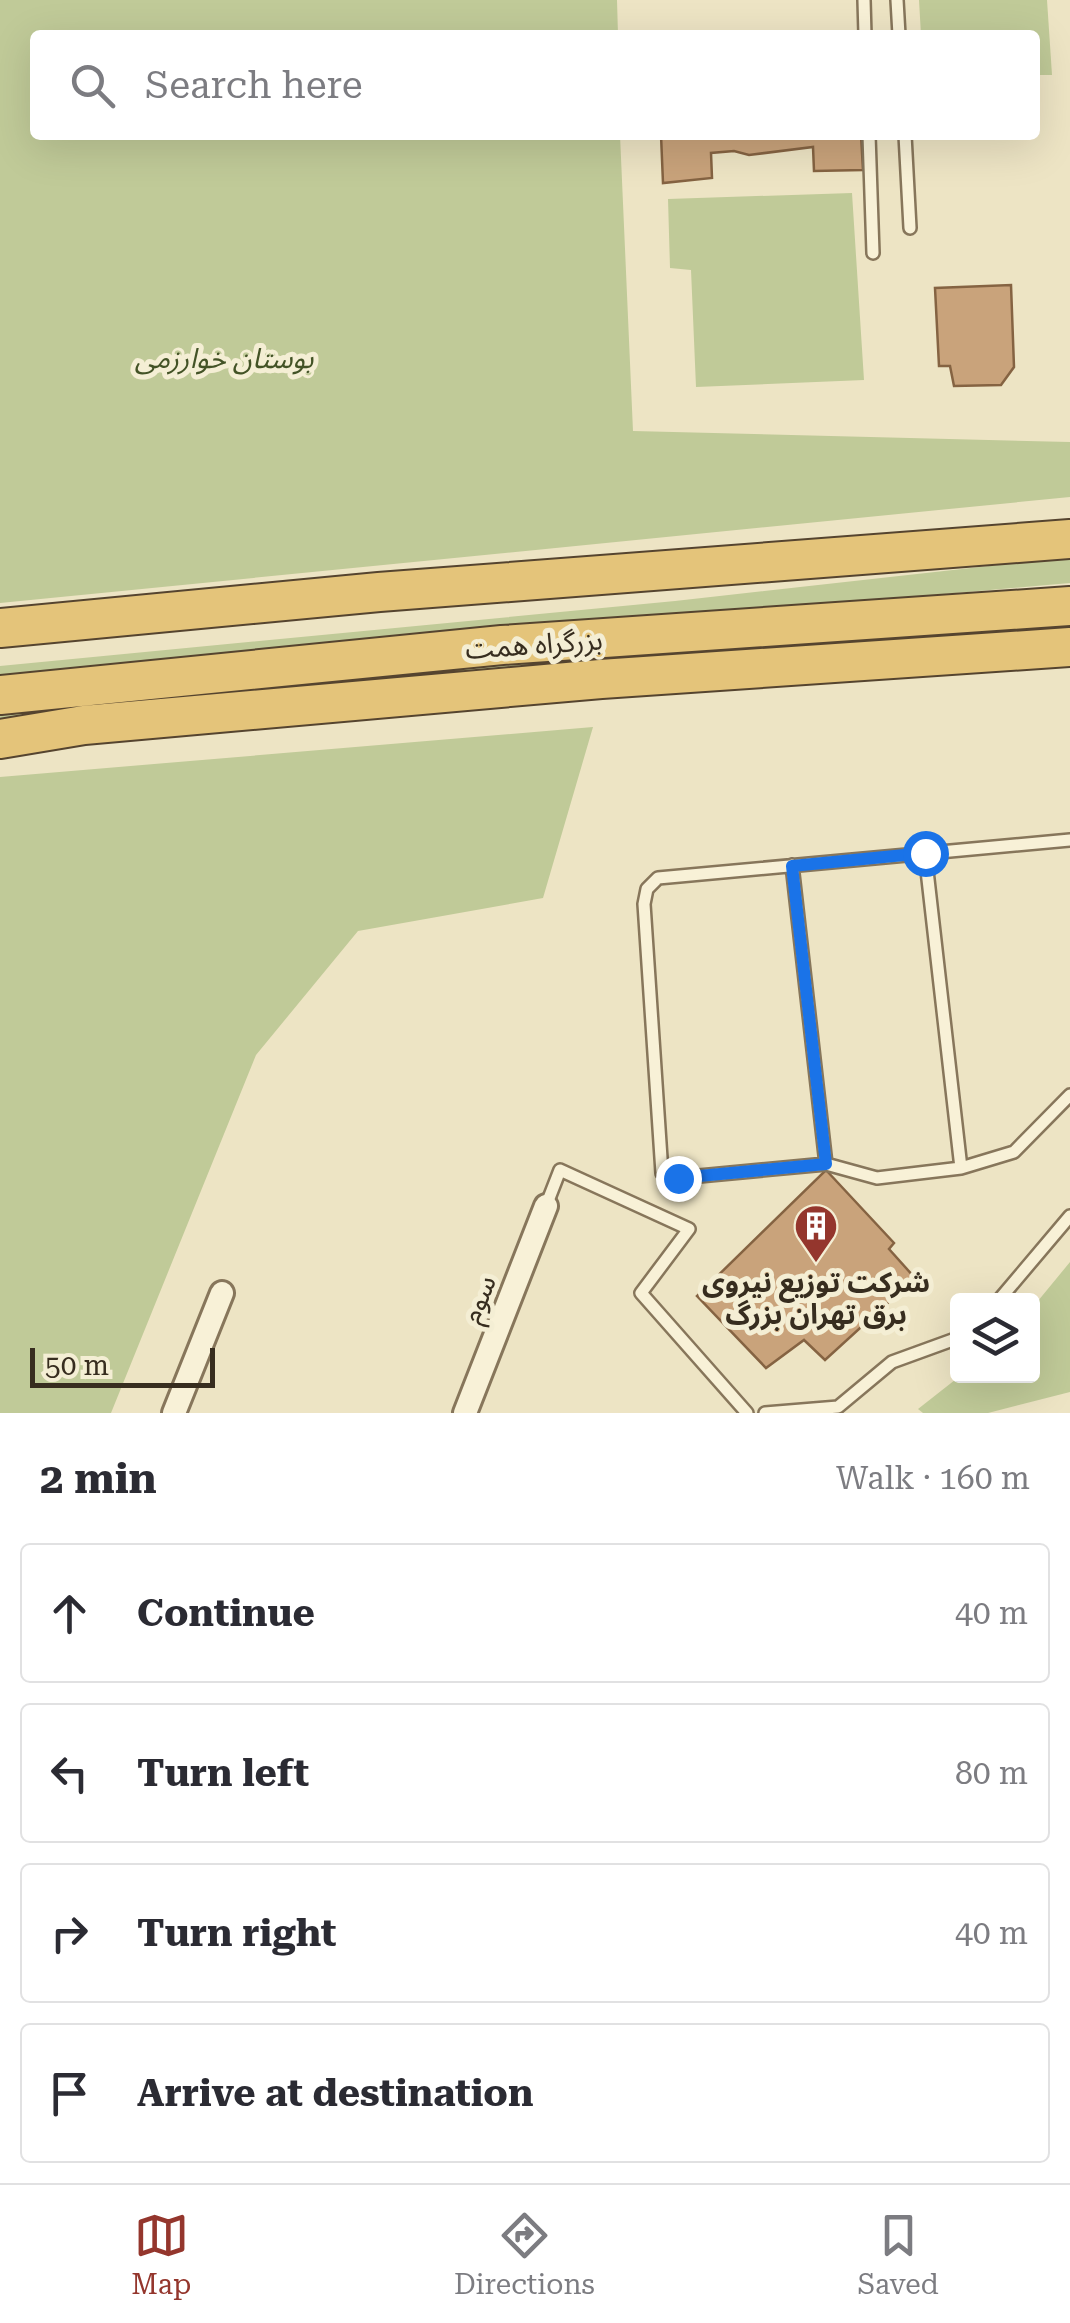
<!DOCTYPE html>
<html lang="en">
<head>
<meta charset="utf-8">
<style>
  body { margin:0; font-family:"Roboto Serif","Noto Sans Arabic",serif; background:#f2f2f3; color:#2b2b33 }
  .controls { position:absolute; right:30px; bottom:30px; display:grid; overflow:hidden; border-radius:10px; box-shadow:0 10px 40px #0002 }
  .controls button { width:90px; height:90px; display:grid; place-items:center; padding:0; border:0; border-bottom:2px solid #e1e1e2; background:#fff; color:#2b2b33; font:50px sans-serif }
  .scale { position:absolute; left:30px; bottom:25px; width:185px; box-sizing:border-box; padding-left:10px; border:5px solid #372d1f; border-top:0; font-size:28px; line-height:35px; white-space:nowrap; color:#372d1f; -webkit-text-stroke:8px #f4eed4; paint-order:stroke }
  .stop { position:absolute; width:30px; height:30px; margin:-22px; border:8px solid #1a73e8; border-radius:50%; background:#fff }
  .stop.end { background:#1a73e8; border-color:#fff; box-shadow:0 2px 10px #0008 }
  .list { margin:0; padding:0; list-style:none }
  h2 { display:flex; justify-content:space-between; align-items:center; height:130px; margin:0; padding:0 40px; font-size:42px }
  h2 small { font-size:32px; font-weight:400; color:#7c7c81 }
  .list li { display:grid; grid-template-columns:65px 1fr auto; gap:30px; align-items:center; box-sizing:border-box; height:140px; margin:0 20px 20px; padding:0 20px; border:2px solid #e1e1e2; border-radius:10px }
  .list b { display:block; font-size:38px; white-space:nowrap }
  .list em { font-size:32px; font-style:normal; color:#7c7c81 }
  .icon { flex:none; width:55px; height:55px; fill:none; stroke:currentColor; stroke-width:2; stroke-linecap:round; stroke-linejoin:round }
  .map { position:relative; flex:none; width:1070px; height:1413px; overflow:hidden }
  .search { position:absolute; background:#fff; box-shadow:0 10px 40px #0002; left:30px; right:30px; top:30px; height:110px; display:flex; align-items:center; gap:25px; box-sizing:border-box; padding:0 35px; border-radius:10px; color:#7c7c81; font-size:38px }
  .sheet { height:770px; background:#fff }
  nav { display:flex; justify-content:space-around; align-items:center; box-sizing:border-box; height:140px; border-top:2px solid #e1e1e2; background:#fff; font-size:28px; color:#7c7c81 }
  nav a { display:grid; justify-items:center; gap:5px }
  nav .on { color:#94362d }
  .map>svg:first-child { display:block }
  .green { fill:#c0ca98 }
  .building { fill:#c9a37b; stroke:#856342; stroke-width:2.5 }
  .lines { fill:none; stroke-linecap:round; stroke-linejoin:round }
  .service-casing { stroke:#87765b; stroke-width:16 }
  .minor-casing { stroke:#87765b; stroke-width:28 }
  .trunk-casing { stroke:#55442f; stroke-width:42 }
  .service { stroke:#f8f1d7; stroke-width:11 }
  .minor { stroke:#f8f1d7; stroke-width:22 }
  .trunk { stroke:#e4c47a; stroke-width:38 }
  .route { stroke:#1a73e8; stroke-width:12 }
  .labels { text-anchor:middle; stroke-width:10; stroke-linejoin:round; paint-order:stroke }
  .park-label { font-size:28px; font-style:italic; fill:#435326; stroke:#f4eed4 }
  .street-label { font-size:28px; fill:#372d1f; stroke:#f4eed4 }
  .poi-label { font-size:28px; font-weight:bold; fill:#372d1f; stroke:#f4eed4 }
</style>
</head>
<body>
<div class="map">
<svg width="1070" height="1413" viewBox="0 0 1070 1413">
  <rect width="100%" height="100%" fill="#ede4c4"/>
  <!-- green -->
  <path class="green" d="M0 0H617L618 35H35V135H620L633 431 1070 442V497L0 603Z
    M919 0H1047L1052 75H1035V35H921Z
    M852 193 864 380 696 387 691 270 670 268 668 199Z
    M1070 557V583L0 678V666L675 601Z
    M1070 622V636L0 723V711L253 681Z
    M593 727 543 898 358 931 256 1055 111 1413H0V777Z
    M1070 1262V1392L988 1413H923L918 1409 960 1376H1032L1033 1307Z"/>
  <!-- building -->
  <path class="building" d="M661 135H861L863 170 814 171 813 147 749 155 734 151 711 153 712 178 663 183Z
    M1011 285 1014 367 1001 385 954 386 950 366H939L935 288Z
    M826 1170 894 1243 889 1249 915 1278 825 1360 804 1340 766 1368 697 1296Z"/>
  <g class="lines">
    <!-- service casing -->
    <g class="service-casing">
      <path id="service" d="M864 0 865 35
        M897 0 899 35
        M869 135 873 253
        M905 135 910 228
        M792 865 826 1164 678 1178 662 1173 644 904 647 889 658 878 1070 840
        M826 1164 877 1178 961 1168 925 853
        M961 1168 1014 1152 1070 1095
        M546 1206 560 1170 689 1229 641 1293 747 1413
        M999 1300 1070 1216
        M765 1413 838 1407 892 1362 958 1338"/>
    </g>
    <!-- minor casing -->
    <g class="minor-casing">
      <path id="minor" d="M174 1413 222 1293
        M465 1413 546 1206"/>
    </g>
    <!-- trunk casing -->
    <g class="trunk-casing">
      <path id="trunk" d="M0 628 379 592 1070 539
        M0 695 502 645 1070 606
        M0 739 84 725 601 679 1070 647"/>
    </g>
    <!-- service -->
    <use href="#service" class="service"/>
    <!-- minor -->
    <use href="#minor" class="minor"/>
    <!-- trunk -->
    <use href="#trunk" class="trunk"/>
  </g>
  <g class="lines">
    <!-- route -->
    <path class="route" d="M678 1178 826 1164 792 866 925 853"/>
  </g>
  <!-- icons -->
  <defs>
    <g id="building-pin" transform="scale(2.25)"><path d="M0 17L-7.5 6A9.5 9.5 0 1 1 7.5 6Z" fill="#94362d" stroke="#f4eed4"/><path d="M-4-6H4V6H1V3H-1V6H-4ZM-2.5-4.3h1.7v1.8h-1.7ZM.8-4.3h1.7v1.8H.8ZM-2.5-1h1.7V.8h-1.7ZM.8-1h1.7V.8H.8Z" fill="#fff"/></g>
  </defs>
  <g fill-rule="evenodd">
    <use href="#building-pin" x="816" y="1226"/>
  </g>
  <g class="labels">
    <!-- park labels -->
    <g class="park-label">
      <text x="224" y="368">بوستان خوارزمی</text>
    </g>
    <!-- street labels -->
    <g class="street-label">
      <text transform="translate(534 644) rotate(-4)" y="10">بزرگراه همت</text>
      <text transform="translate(478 1299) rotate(-68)" y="10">سوم</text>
    </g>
    <!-- poi labels -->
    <g class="poi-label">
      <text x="816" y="1292">شرکت توزیع نیروی<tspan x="816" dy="32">برق تهران بزرگ</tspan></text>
    </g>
  </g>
</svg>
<div class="controls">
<button><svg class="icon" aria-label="layers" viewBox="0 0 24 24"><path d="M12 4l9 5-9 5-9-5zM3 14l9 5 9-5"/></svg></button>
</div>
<div class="scale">50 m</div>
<div class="stop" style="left:925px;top:853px"></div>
<div class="stop end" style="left:678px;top:1178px"></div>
<div class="search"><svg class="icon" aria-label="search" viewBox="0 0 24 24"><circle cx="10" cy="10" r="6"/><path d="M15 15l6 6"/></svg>Search here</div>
</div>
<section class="sheet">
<h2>2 min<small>Walk · 160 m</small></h2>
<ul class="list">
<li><svg class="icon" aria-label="ahead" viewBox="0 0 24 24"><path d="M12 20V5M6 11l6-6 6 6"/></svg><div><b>Continue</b></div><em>40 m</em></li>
<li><svg class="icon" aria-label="left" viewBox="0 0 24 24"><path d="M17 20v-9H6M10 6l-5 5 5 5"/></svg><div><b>Turn left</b></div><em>80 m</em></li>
<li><svg class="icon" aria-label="right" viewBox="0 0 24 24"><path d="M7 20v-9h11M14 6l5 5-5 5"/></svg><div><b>Turn right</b></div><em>40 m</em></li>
<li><svg class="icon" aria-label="arrive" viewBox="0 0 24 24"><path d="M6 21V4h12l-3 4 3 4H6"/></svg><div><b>Arrive at destination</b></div></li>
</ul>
</section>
<nav>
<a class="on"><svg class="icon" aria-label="map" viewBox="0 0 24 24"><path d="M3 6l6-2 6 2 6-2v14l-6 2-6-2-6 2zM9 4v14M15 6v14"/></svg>Map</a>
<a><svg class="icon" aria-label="directions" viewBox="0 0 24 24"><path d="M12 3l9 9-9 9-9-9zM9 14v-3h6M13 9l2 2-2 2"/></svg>Directions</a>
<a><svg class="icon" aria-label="saved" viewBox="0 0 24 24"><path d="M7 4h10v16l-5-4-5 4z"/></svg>Saved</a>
</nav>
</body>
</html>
